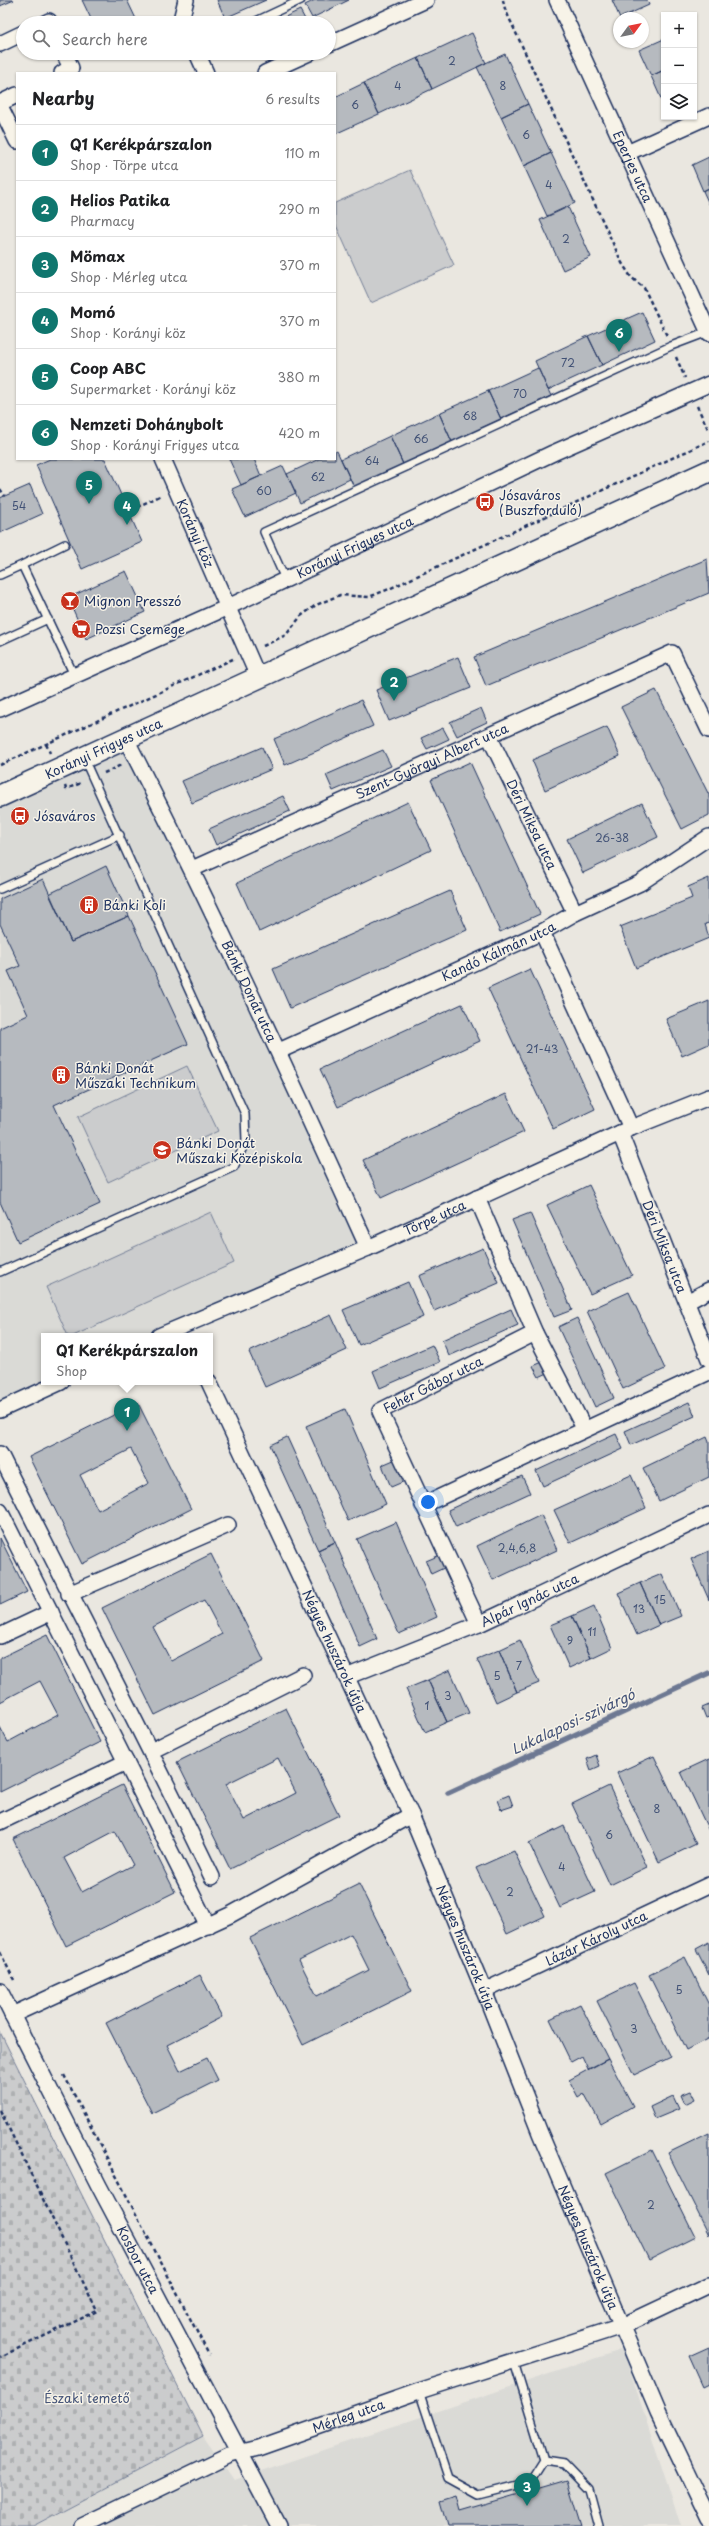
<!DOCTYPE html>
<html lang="en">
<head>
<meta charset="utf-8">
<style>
  body { margin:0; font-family:"Playpen Sans",sans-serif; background:#f2f2f2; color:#202124 }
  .controls { position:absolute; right:12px; top:12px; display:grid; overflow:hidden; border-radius:0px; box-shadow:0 1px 3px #0004 }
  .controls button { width:36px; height:36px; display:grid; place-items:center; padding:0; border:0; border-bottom:1px solid #e0e0e0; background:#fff; color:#202124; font:20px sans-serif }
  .compass { position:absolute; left:613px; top:12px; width:36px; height:36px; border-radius:50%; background:#fff; box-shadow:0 1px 3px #0004; rotate:57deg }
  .you { position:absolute; left:428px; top:1502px; width:14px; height:14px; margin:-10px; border:3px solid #fff; border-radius:50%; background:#1a73e8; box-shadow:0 0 0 6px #1a73e833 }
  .badge { display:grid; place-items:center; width:26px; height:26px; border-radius:50%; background:#0f766e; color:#fff; font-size:13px; font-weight:700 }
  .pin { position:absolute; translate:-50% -33px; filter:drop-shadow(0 1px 2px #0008) }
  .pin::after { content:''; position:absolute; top:21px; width:14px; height:12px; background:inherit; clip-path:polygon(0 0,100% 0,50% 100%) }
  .popup { position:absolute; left:41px; top:1333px; width:172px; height:52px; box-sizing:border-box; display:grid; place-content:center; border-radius:0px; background:#fff; filter:drop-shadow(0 1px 3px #0005); font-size:13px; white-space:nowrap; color:#757577 }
  .popup b { font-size:15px; color:#202124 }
  .popup::after { content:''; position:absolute; left:50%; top:100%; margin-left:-8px; border:8px solid transparent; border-top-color:#fff }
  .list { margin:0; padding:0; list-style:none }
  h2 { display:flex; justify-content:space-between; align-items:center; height:52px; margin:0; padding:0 16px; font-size:17px }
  h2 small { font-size:13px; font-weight:400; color:#757577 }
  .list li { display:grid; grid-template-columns:26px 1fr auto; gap:12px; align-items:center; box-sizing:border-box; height:56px; padding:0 16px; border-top:1px solid #e0e0e0 }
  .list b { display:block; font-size:15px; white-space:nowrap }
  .list p { margin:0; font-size:13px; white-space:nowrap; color:#757577 }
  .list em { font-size:13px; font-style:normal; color:#757577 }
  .icon { flex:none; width:22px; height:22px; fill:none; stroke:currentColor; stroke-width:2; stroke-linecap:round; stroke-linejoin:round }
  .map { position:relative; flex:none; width:709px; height:2526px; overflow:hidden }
  .search { position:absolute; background:#fff; box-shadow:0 1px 3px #0004; left:16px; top:16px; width:320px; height:44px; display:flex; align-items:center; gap:10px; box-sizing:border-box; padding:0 14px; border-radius:22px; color:#757577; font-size:15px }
  .panel { position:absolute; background:#fff; box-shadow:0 1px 3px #0004; left:16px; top:72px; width:320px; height:388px; border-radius:0px }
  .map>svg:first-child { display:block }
  .built { fill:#dadad6 }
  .cemetery { fill:url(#cemetery-stones); stroke:#737e96 }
  .pitch { fill:#cbcccd; stroke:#737e96 }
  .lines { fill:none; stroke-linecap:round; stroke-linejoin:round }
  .stream { stroke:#6d7892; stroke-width:5.5 }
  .building { fill:#b6babf; stroke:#1b2f5e; fill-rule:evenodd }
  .lane-casing { stroke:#1b2f5e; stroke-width:10 }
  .street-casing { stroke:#1b2f5e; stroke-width:18 }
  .secondary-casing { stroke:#1b2f5e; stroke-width:24 }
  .path { stroke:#1b2f5e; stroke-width:2.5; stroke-dasharray:4 3; stroke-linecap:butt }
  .lane { stroke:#f7f3e8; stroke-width:7 }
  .street { stroke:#f7f3e8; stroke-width:15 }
  .secondary { stroke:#f7f3e8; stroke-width:21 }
  .labels { text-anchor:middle; stroke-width:3; stroke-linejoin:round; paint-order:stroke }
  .number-label { font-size:11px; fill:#425276 }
  .street-label { font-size:13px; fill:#1b2f5e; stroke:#f7f3e8 }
  .poi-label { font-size:13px; fill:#1b2f5e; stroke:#f7f3e8; text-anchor:start }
  .park-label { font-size:13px; fill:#47567a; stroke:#f7f3e8 }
  .water-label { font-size:14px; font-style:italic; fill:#445378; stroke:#f7f3e8 }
</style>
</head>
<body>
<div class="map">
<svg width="709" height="2526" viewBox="0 0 709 2526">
  <defs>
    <pattern id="cemetery-stones" width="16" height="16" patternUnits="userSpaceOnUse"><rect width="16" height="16" fill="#cbcccd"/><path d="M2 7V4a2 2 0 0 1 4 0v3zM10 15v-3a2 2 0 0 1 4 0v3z" fill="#aeb0b2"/></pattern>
  </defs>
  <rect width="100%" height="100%" fill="#eae7e0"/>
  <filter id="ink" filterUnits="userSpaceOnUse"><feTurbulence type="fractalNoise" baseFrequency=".025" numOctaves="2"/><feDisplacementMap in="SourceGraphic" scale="8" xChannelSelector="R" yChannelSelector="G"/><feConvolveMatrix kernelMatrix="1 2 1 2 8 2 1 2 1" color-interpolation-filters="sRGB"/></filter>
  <g filter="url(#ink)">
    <!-- built -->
    <path class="built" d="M125 737 368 1248 159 1336H44V1382L0 1410V796Z
      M623 2349 681 2526H33L203 2436 234 2480Z"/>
    <!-- cemetery -->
    <path class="cemetery" d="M0 2032 203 2436 33 2526H0Z"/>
    <!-- pitch -->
    <path class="pitch" d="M410 170 454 265 371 303 335 223V203Z
      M187 1066 218 1131 108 1182 78 1117Z
      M211 1212 234 1263 73 1336H68L46 1287Z"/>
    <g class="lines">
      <!-- stream -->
      <path class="stream" d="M448 1793 709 1673"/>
    </g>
    <!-- building -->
    <path class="building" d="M0 0H14L0 6Z
      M82 0H127L138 23H93Z
      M217 0H266L225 18Z
      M315 0H349L312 18 305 5Z
      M612 0H647L649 5 620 18Z
      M300 10 307 23H272Z
      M472 33 486 63 432 89 418 58Z
      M664 39V70L651 76 639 50Z
      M505 54 528 104 501 117 477 67Z
      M418 58 432 89 379 114 364 83Z
      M664 70V103H663L651 76Z
      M364 83 379 114 335 134V97Z
      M528 104 551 153 524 166 501 117Z
      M551 153 575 203 547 216 524 166Z
      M709 157V188L703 191 692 165Z
      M709 188V204L703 191Z
      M568 207 591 257 563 270 540 220Z
      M642 312 655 340 602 365 588 336Z
      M588 336 602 365 548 390 535 361Z
      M538 368 551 396 501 419 488 391Z
      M488 391 501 419 452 442 439 413Z
      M439 413 452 442 403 464 390 436Z
      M390 436 403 464 354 487 341 459Z
      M337 451 350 479 300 503 287 474 319 459H335V452Z
      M50 459H105L142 542 82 569 36 465Z
      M229 459H254L261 476 241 485Z
      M283 466 296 493 245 517 232 489Z
      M30 485 42 514 0 533V498Z
      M707 559 709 593 486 686 474 657Z
      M126 571 145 612 86 639 68 598Z
      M458 657 471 688 389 721 376 690Z
      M656 690 709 795V815L682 829 621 707Z
      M361 700 373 726 285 765 274 739Z
      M481 708 487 722 457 736 450 722Z
      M607 727 620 756 545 790 532 760Z
      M443 728 449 739 427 749 421 738Z
      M262 747 272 769 192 803 182 781Z
      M383 750 391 766 333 791 326 775Z
      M470 762 540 914 500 932 431 780Z
      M283 796 290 811 216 845 209 829Z
      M408 802 431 850 259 932 237 883Z
      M642 803 658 837 583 873 567 839Z
      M106 866 129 916 71 942 49 894Z
      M709 878V923L705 924 709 938 636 968 620 927 692 898 688 887Z
      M43 879 71 942 129 916 188 1044 54 1105 100 1204 18 1242 0 1202V1028L28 1015 8 971 20 966 0 924V899Z
      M450 891 467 930 290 1008 273 969Z
      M530 969 595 1109 553 1129 488 988Z
      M709 1001V1044L682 1056 666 1019Z
      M462 1004 480 1041 338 1107 320 1069Z
      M506 1094 524 1132 381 1198 363 1160Z
      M589 1185 632 1275 590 1294 547 1205Z
      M530 1213 572 1310 554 1317 512 1220Z
      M483 1248 499 1283 434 1311 419 1276Z
      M408 1282 423 1317 359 1345 343 1310Z
      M629 1292 665 1369 623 1389 587 1311Z
      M511 1309 518 1325 449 1356 442 1340Z
      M331 1315 347 1350 265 1387 249 1352Z
      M577 1318 614 1398 595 1407 558 1327Z
      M432 1345 440 1362 380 1388 373 1371Z
      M545 1361 550 1372 539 1377 533 1366Z
      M689 1402 695 1416 631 1445 625 1431Z
      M138 1403 191 1509 82 1564 29 1457ZM131 1449 149 1483 98 1510 80 1475Z
      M345 1409 386 1504 348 1521 306 1426Z
      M616 1434 623 1449 543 1486 536 1471Z
      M287 1437 335 1542 318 1550 270 1445Z
      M707 1437 709 1442V1477L659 1501 643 1468Z
      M396 1459 405 1481 391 1487 382 1465Z
      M631 1475 646 1508 570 1543 554 1510Z
      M522 1476 530 1493 456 1527 448 1510Z
      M541 1515 557 1550 493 1580 477 1546Z
      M396 1522 437 1617 399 1634 357 1539Z
      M0 1538 27 1592 0 1605Z
      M335 1542 377 1639 360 1647 318 1550Z
      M709 1551V1600L691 1559Z
      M211 1554 264 1661 155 1715 102 1608ZM204 1600 222 1634 171 1661 153 1627Z
      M440 1555 446 1567 431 1574 426 1561Z
      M662 1574 681 1616 659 1625 640 1583Z
      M640 1583 659 1625 637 1635 618 1593Z
      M594 1606 612 1648 591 1658 572 1616Z
      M572 1616 591 1658 569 1668 550 1625Z
      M47 1635 100 1742 0 1792V1727L8 1742 58 1715 40 1681 0 1702V1658Z
      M520 1640 539 1683 517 1692 499 1650Z
      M499 1650 517 1692 496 1702 477 1659Z
      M450 1670 469 1713 447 1722 428 1680Z
      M428 1680 447 1722 425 1732 406 1689Z
      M709 1705V1717L706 1718 702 1708Z
      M286 1708 339 1815 230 1869 177 1762ZM278 1758 296 1793 244 1820 226 1784Z
      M596 1755 600 1766 591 1770 587 1759Z
      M654 1756 696 1844 659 1862 617 1773Z
      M709 1759V1831L681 1772Z
      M122 1785 175 1892 66 1946 13 1839ZM115 1831 133 1865 82 1892 64 1858Z
      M609 1786 647 1867 610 1885 572 1804Z
      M509 1795 513 1806 501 1810 497 1800Z
      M564 1826 595 1892 560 1908 529 1843Z
      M514 1851 545 1916 507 1934 476 1868Z
      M359 1884 412 1991 303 2045 250 1938ZM351 1934 369 1970 317 1996 299 1960Z
      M709 1942V1975L696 1949Z
      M685 1957 709 2005V2038L686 2050 649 1975Z
      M200 1975 222 2017 167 2045 180 2071 207 2058 218 2080 152 2113 106 2023Z
      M634 1983 671 2057 634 2075 597 2001Z
      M580 2004 608 2059 588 2069 582 2056 571 2062 550 2019Z
      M608 2059 633 2106 601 2124 584 2093 578 2097 569 2080Z
      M691 2091 695 2099 685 2104 681 2095Z
      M673 2096 679 2109 655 2119 650 2107Z
      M709 2133V2235L668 2153Z
      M652 2150 695 2237 649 2260 606 2173Z
      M709 2347V2384L703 2387 689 2356Z
      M567 2480 581 2526H448L441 2501 457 2496 461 2511Z"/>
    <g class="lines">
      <!-- lane casing -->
      <g class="lane-casing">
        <path id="lane" d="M252 23 301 0
          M65 544 22 565 75 677
          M0 575 22 565
          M285 579 264 532 671 346 708 332
          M0 641 48 619
          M0 889 120 835
          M0 1272 234 1167 246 1141 245 1114 84 759
          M419 2391 448 2478 479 2495 530 2482 544 2460 514 2362
          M544 2460 564 2463 589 2489 599 2526"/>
      </g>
      <!-- street casing -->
      <g class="street-casing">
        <g id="street">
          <path id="s1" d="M557 0 709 333"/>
          <path d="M45 23 49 21 50 23"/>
          <path d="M182 23 181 20 186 0"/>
          <path d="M0 44 23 33"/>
          <path d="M329 44 426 0"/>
          <path d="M197 53 206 73"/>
          <path d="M62 73 71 68 64 53"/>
          <path d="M265 73 309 53"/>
          <path d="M0 103 17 95"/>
          <path d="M0 106 17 141"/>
          <path d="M627 153 709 116"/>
          <path id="s2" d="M163 459 259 679"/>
          <path id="s3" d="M0 709 228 607 553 453 709 384"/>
          <path id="s4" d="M489 736 575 913"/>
          <path id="s5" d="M125 737C211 905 290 1076 368 1248"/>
          <path id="s6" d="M192 869 672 653 709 730"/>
          <path d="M542 932 631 1128"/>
          <path id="s7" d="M279 1051 542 932 575 913 640 883 709 837"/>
          <path id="s8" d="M620 1133 709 1359"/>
          <path d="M477 1198 535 1333 584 1428"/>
          <path d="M687 1302 709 1290"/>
          <path id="s9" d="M159 1336 368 1248 631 1128 709 1097"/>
          <path id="s10" d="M209 1382 411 1815 484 1991 540 2133 658 2412 709 2518"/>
          <path d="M0 1410 61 1382"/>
          <path d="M0 1454C70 1595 144 1735 212 1877"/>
          <path d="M423 1505 709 1372"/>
          <path d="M0 1511 208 1926"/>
          <path d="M69 1594 228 1525"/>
          <path id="s11" d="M479 1624 380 1411 535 1333"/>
          <path d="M0 1636 51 1612"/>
          <path id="s12" d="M346 1677 479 1624 709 1515"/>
          <path d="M151 1751 303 1675"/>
          <path d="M0 1822 126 1762"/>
          <path id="s13" d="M0 1991 99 2186 279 2526"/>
          <path id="s14" d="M484 1991 709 1885"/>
          <path d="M12 2015 230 1915 411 1815"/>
          <path id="s15" d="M82 2526 229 2455 258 2448 419 2391 622 2326 709 2285"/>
        </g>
      </g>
      <!-- secondary casing -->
      <g class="secondary-casing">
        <g id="secondary">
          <path id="s16" d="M0 796 709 471"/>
        </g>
      </g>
      <!-- path -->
      <path class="path" d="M503 0 505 9 622 263 631 277 644 288 667 336
        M676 357 685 378
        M697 406 709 431
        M0 489 5 496
        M137 507 162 495
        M263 646 286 635 301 616 316 605 340 595 369 597 389 589 709 441
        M46 744 50 753
        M0 765 233 659
        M104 773 121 765
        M65 786 66 789 81 783
        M0 1952 14 1980
        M64 2075 209 2355
        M0 2110 97 2311 0 2357"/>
      <!-- lane -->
      <use href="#lane" class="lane"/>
      <!-- street -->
      <use href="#street" class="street"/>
      <!-- secondary -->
      <use href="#secondary" class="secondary"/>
    </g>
  </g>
  <!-- icons -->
  <defs>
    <g id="bus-disc" transform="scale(1)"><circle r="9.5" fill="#c8321e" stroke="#f7f3e8"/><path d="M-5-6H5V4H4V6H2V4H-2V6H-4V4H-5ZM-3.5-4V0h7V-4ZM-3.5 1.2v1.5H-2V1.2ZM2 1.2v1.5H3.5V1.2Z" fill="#fff"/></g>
    <g id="bar-disc" transform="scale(1)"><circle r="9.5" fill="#c8321e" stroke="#f7f3e8"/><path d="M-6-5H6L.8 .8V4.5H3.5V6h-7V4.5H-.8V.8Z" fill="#fff"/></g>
    <g id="supermarket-disc" transform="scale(1)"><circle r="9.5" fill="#c8321e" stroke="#f7f3e8"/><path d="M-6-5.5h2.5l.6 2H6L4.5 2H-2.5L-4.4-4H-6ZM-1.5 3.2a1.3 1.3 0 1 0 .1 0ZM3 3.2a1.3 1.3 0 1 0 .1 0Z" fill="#fff"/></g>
    <g id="building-disc" transform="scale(1)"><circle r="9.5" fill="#c8321e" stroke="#f7f3e8"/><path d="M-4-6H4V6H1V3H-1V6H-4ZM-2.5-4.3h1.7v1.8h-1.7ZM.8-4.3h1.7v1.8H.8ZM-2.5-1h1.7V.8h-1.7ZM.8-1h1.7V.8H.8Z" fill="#fff"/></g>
    <g id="school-disc" transform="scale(1)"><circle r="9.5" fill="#c8321e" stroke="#f7f3e8"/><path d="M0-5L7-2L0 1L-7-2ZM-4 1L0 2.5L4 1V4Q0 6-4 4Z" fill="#fff"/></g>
  </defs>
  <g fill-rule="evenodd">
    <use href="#bus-disc" x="485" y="502"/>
    <use href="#bar-disc" x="70" y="601"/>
    <use href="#supermarket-disc" x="81" y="629"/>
    <use href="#bus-disc" x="20" y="816"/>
    <use href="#building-disc" x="89" y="905"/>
    <use href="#building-disc" x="61" y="1075"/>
    <use href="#school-disc" x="162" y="1150"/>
  </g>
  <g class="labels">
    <!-- number labels -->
    <g class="number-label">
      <text x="452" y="65">2</text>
      <text x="398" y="90">4</text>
      <text x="503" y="90">8</text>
      <text x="355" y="109">6</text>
      <text x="526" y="139">6</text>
      <text x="549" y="189">4</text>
      <text x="566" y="243">2</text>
      <text x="568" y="367">72</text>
      <text x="520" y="398">70</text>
      <text x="470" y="420">68</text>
      <text x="421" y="443">66</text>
      <text x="372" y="465">64</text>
      <text x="318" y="481">62</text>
      <text x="264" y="495">60</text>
      <text x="19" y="510">54</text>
      <text x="612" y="842">26-38</text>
      <text x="542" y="1053">21-43</text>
      <text x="517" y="1552">2,4,6,8</text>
      <text x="660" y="1604">15</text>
      <text x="639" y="1613">13</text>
      <text x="592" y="1636">11</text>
      <text x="570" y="1645">9</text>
      <text x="519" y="1670">7</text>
      <text x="497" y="1680">5</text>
      <text x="448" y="1700">3</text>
      <text x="427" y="1710">1</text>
      <text x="657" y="1813">8</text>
      <text x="609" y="1839">6</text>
      <text x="562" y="1871">4</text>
      <text x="510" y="1896">2</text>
      <text x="679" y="1994">5</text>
      <text x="634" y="2033">3</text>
      <text x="651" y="2209">2</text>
    </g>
    <!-- street labels -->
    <g class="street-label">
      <text dy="5" stroke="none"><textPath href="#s1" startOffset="183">Eperjes utca</textPath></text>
      <text dy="5" stroke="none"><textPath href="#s2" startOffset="81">Korányi köz</textPath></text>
      <text dy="5" stroke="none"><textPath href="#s3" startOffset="390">Korányi Frigyes utca</textPath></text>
      <text dy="5" stroke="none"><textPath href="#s16" startOffset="114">Korányi Frigyes utca</textPath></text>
      <text dy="5" stroke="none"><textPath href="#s6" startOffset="263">Szent-Györgyi Albert utca</textPath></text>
      <text dy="5" stroke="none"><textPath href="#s4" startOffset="98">Déri Miksa utca</textPath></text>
      <text dy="5" stroke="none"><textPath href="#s7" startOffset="241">Kandó Kálmán utca</textPath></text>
      <text dy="5" stroke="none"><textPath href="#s5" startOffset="283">Bánki Donát utca</textPath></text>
      <text dy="5" stroke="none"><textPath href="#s9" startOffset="300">Törpe utca</textPath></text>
      <text dy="5" stroke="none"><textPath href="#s8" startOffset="122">Déri Miksa utca</textPath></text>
      <text dy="5" stroke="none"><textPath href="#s11" startOffset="294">Fehér Gábor utca</textPath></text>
      <text dy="5" stroke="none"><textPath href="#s12" startOffset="199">Alpár Ignác utca</textPath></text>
      <text dy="5" stroke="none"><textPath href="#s10" startOffset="297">Négyes huszárok útja</textPath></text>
      <text dy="5" stroke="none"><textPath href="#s14" startOffset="124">Lázár Károly utca</textPath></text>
      <text dy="5" stroke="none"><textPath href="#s10" startOffset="621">Négyes huszárok útja</textPath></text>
      <text dy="5" stroke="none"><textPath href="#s10" startOffset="945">Négyes huszárok útja</textPath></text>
      <text dy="5" stroke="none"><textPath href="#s13" startOffset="302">Kosbor utca</textPath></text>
      <text dy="5" stroke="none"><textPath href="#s15" startOffset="289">Mérleg utca</textPath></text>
    </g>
    <!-- poi labels -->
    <g class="poi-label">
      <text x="499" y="500">Jósaváros<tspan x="499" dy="15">(Buszforduló)</tspan></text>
      <text x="84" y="606">Mignon Presszó</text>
      <text x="95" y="634">Pozsi Csemege</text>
      <text x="34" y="821">Jósaváros</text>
      <text x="103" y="910">Bánki Koli</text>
      <text x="75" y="1073">Bánki Donát<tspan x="75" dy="15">Műszaki Technikum</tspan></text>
      <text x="176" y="1148">Bánki Donát<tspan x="176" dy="15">Műszaki Középiskola</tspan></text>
    </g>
    <!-- park labels -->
    <g class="park-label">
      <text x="87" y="2403">Északi temető</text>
    </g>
    <!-- water labels -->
    <g class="water-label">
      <text transform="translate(573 1722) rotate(-25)" y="5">Lukalaposi-szivárgó</text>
    </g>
  </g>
</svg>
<div class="controls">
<button>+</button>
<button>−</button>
<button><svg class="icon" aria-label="layers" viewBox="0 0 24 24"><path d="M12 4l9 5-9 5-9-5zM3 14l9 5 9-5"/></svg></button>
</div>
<svg class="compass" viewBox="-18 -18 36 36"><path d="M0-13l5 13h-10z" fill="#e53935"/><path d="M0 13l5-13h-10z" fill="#757577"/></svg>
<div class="you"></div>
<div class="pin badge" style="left:127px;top:1431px">1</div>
<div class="popup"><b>Q1 Kerékpárszalon</b>Shop</div>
<div class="pin badge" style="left:394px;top:701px">2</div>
<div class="pin badge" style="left:527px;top:2506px">3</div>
<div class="pin badge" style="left:127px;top:525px">4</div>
<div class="pin badge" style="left:89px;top:504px">5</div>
<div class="pin badge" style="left:619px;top:352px">6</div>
<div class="search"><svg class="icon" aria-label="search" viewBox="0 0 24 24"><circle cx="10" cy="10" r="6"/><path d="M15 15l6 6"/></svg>Search here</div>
<section class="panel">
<h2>Nearby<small>6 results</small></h2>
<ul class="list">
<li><span class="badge">1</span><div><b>Q1 Kerékpárszalon</b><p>Shop · Törpe utca</p></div><em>110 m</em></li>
<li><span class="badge">2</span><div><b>Helios Patika</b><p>Pharmacy</p></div><em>290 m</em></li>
<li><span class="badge">3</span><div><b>Mömax</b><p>Shop · Mérleg utca</p></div><em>370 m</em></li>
<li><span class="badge">4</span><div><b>Momó</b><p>Shop · Korányi köz</p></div><em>370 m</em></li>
<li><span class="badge">5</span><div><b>Coop ABC</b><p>Supermarket · Korányi köz</p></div><em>380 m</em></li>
<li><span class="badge">6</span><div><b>Nemzeti Dohánybolt</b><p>Shop · Korányi Frigyes utca</p></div><em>420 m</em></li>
</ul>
</section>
</div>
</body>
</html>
